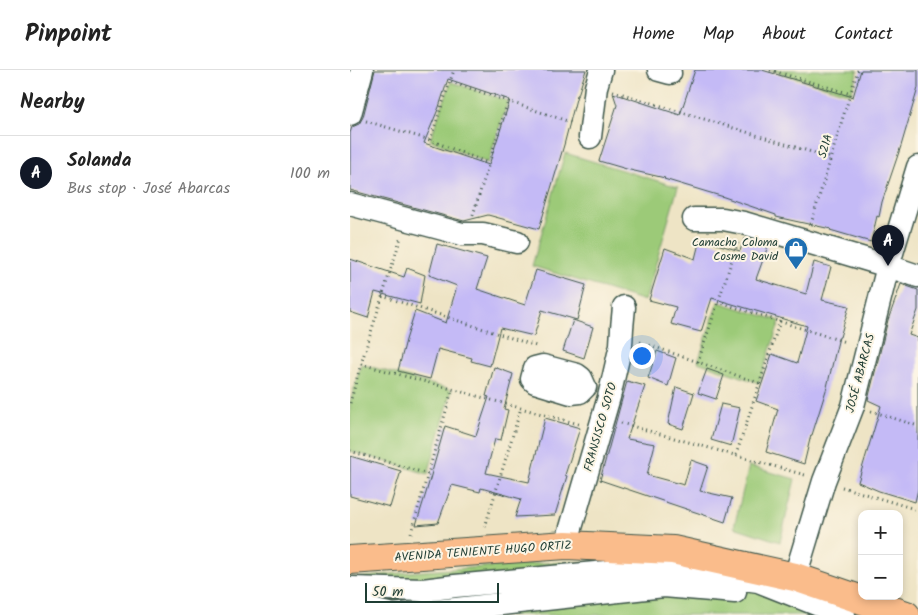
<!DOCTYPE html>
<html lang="en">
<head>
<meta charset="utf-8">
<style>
  body { margin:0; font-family:Kalam,sans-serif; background:#f2f2f2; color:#222 }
  .controls { position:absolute; right:15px; bottom:15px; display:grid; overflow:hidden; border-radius:10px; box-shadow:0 2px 8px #0003 }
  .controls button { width:45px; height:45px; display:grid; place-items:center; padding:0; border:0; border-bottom:1px solid #e0e0e0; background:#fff; color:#222; font:25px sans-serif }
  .scale { position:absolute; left:15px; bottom:12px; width:134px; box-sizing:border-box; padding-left:5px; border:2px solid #1f3d34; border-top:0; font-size:14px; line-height:18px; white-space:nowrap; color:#1f3d34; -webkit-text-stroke:4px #fcf5e5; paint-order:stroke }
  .you { position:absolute; left:291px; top:285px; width:18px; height:18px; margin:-12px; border:4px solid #fff; border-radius:50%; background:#1a73e8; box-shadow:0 0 0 8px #1a73e833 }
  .badge { display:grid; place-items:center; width:32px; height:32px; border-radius:50%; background:#111827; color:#fff; font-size:16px; font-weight:700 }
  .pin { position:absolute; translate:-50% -41px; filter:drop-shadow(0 1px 2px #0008) }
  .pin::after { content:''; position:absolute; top:26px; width:18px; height:15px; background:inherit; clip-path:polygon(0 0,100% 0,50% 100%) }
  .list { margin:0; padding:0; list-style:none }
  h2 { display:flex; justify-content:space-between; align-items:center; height:65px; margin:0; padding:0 20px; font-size:21px }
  h2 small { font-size:16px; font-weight:400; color:#767676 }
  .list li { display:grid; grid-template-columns:32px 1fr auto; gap:15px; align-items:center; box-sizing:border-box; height:75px; padding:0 20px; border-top:1px solid #e0e0e0 }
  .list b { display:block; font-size:19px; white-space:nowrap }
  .list p { margin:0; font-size:16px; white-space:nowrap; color:#767676 }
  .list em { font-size:16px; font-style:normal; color:#767676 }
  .map { position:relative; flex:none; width:568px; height:545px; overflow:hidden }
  header { display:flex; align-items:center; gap:30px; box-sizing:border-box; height:70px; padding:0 25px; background:#fff; border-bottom:1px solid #e0e0e0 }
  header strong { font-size:24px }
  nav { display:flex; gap:28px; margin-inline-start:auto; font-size:18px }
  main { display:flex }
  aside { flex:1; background:#fff }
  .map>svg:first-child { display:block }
  .green { fill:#9cca78; stroke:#5e8456 }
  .building { fill:#c4baf6; fill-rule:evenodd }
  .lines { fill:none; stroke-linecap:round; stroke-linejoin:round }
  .minor-casing { stroke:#3e564a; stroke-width:25 }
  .major-casing { stroke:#3e564a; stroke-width:30 }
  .path { stroke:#3e564a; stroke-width:3; stroke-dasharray:1 4; stroke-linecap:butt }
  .minor { stroke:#fff; stroke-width:22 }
  .major { stroke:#fabc8b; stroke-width:28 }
  .labels { text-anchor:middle; stroke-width:4; stroke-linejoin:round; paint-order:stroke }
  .street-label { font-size:12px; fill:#1f3d34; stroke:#fcf5e5 }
  .poi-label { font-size:12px; fill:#1f3d34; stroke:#fcf5e5; text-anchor:end }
</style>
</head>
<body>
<header>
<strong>Pinpoint</strong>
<nav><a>Home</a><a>Map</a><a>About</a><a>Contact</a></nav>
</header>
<main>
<aside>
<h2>Nearby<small></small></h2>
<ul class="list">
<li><span class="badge">A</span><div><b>Solanda</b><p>Bus stop · José Abarcas</p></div><em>100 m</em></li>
</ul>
</aside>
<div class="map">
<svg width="568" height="545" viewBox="0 0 568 545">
  <rect width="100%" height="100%" fill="#fcf5e5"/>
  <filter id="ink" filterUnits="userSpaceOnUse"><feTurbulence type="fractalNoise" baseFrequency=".02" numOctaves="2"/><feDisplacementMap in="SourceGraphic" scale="10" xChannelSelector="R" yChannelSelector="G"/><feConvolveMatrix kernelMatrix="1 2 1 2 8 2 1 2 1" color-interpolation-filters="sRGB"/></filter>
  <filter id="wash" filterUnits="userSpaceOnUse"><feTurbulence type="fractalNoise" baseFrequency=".0096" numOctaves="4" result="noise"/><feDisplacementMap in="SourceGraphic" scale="20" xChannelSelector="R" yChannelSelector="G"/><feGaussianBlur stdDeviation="1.12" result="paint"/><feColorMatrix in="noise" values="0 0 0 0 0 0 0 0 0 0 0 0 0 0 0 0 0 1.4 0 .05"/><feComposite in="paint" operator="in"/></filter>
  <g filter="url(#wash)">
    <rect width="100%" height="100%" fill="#eee4c5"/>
    <!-- green -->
    <path class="green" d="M420 0H508L501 24Z
      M101 12 158 31 138 93 80 70Z
      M215 83 328 117 295 231 182 196Z
      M368 232 430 251 409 313 348 292Z
      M11 294 102 320 78 404 0 381V333Z
      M399 396 445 409 430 472 384 457Z
      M317 492 481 545H0V509L60 502 194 493Z"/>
    <g id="blocks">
      <!-- building -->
      <path class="building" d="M25 0H236L228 25H227L214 75 189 159 138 145 114 151 0 120V63L2 57 9 54 13 47ZM98 9 160 30 139 95 74 73 89 37Z
        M345 0H412L503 27 511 0H568V18L551 76 532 132 529 147 527 146 521 172 480 160 481 159 426 147V145L374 127 314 109 315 108 280 100 249 91 267 35 263 23 330 45Z
        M350 169 390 181 394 169 418 176 406 209 456 224 464 192 481 197 472 230 499 236 490 267H489L477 317 462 365H461L454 394 416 382 428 339 406 331 422 284 447 293 457 256 362 228 351 262 321 254 326 237 299 230 315 178 345 189Z
        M87 174 137 188 127 219 175 235 186 200 236 215 227 250 192 240 184 266 150 258 140 296 121 291 122 288 88 279 80 309 48 301 56 270 65 241 96 253 107 216 79 205Z
        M0 189 54 207 57 198 75 205 70 234 25 222 18 248 0 242Z
        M551 214 568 220V240L559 265 568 268V419L565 432 529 421 508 412 531 336 518 330 538 250Z
        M223 250 243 257 234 288 213 281Z
        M307 281 326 288 318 316 298 308Z
        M144 297 163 304 154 339 158 340 151 370 145 369 136 403 179 412 195 348 230 358 215 405 217 406 205 445 165 447 171 429 131 418 130 422 102 415 88 453 66 455 76 423 95 356 126 366 139 327 136 326Z
        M357 299 374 305 366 329 348 323Z
        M277 311 295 316 277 369 305 374 297 405 334 415 341 390 358 396 350 421 382 428 375 452 250 410Z
        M326 317 344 323 333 359 318 354Z
        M371 334 390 338 381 376 361 370Z
        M0 386 51 401 40 437 0 426Z"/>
    </g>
  </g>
  <g filter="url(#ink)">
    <use href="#blocks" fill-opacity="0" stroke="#3e564a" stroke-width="1"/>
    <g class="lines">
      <!-- minor casing -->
      <g class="minor-casing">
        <path id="minor" d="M309 0 320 3
          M0 44 12 0
          M240 67 246 17 251 0
          M0 134 112 164H133L167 172
          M344 149H373L394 153 538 196 568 206
          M193 296 227 305 231 308 235 317 230 322 221 323 185 312 182 309 185 298Z
          M216 475 259 327 271 275 272 258 274 237
          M445 507 474 411 503 336 538 196 568 97
          M0 518 73 520 105 516 311 497 408 511 494 545
          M0 535 43 545 106 539 314 516 385 522"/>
      </g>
      <!-- major casing -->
      <g class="major-casing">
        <path id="major" d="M0 490 216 475 323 480 445 507 556 545"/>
      </g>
      <!-- path -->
      <path class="path" d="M420 0 501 24
        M101 12 223 53
        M263 21 481 88
        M16 51 80 70 138 93
        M80 70 104 0
        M123 145 158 31
        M461 154 493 47 508 0
        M32 226 186 276
        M368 232 495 272
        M290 272 409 313
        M348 292 388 172
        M11 294 232 355
        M0 333 11 294 51 167
        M521 341 568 356
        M271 353 455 405
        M0 381 78 404
        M386 385 430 251
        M492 417 568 440
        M135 457 171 338
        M61 463 102 320"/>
      <!-- minor -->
      <use href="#minor" class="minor"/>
      <!-- major -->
      <use href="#major" class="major"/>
    </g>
  </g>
  <!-- icons -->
  <defs>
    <g id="shop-pin" transform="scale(1.25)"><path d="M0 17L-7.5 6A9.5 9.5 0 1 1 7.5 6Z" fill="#1f6fb2" stroke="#fcf5e5"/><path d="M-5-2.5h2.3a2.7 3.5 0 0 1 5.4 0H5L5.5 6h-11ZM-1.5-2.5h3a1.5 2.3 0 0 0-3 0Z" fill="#fff"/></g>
  </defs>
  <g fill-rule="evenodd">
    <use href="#shop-pin" x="446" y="179"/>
  </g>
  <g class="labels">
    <!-- street labels -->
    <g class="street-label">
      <text transform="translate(475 76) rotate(-74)" y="4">S21A</text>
      <text transform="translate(510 303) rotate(-75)" y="4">JOSÉ ABARCAS</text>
      <text transform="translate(250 357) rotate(-74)" y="4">FRANSISCO SOTO</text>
      <text transform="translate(133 481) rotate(-4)" y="4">AVENIDA TENIENTE HUGO ORTIZ</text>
    </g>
    <!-- poi labels -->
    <g class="poi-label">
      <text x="428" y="176">Camacho Coloma<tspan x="428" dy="14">Cosme David</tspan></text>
    </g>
  </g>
</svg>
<div class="controls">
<button>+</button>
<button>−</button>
</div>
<div class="scale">50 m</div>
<div class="you"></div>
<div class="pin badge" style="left:538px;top:196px">A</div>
</div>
</main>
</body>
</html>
